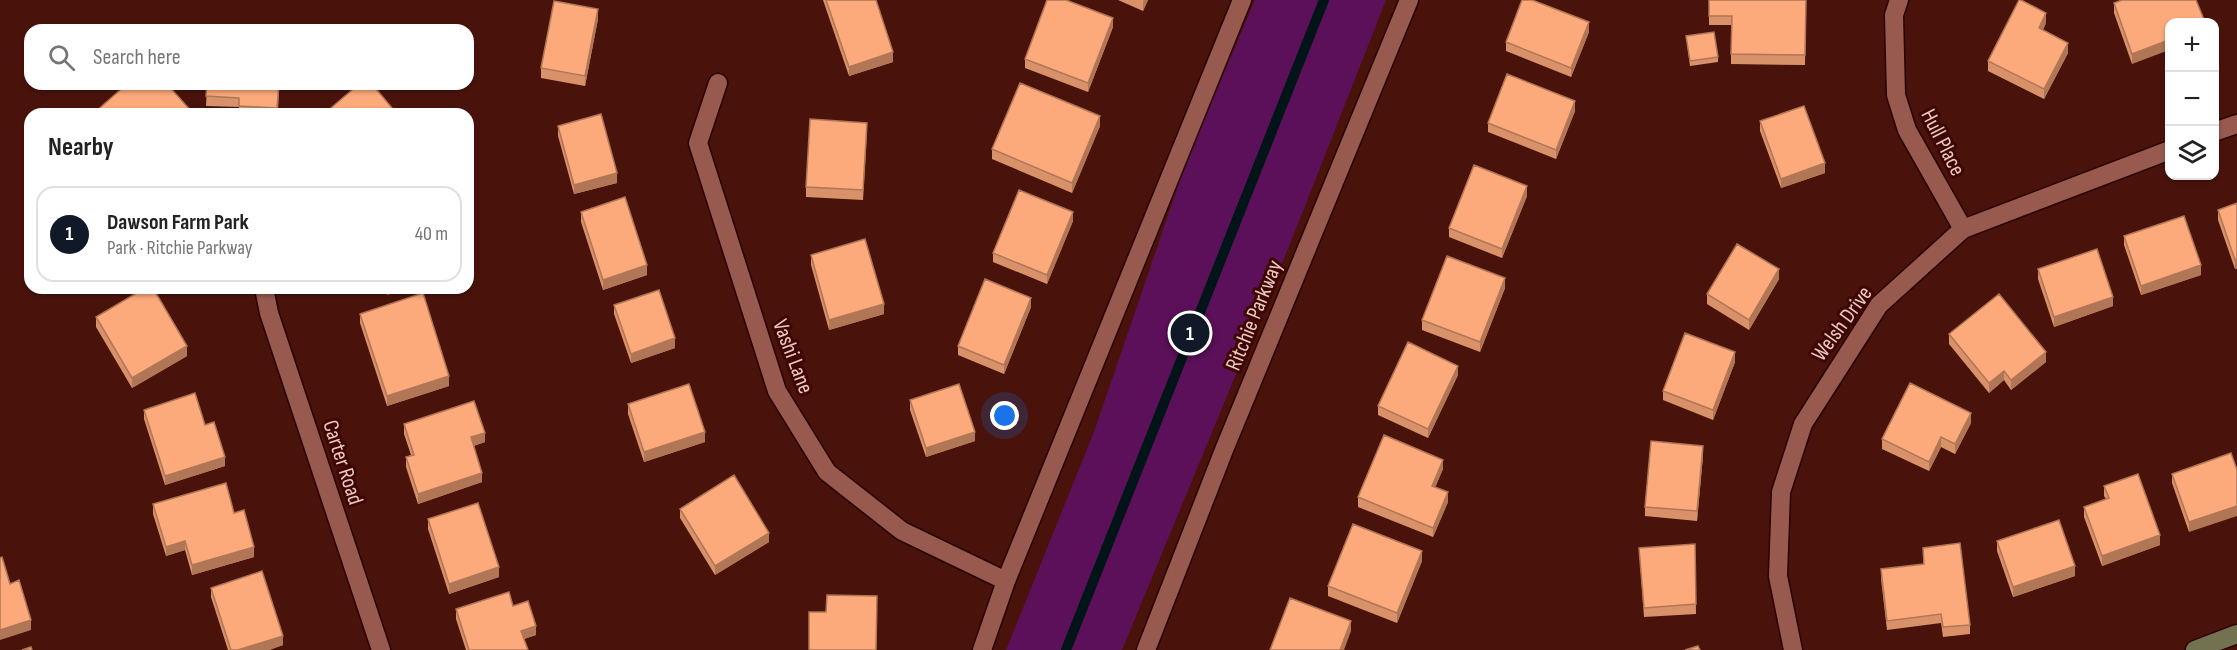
<!DOCTYPE html>
<html lang="en">
<head>
<meta charset="utf-8">
<style>
  body { margin:0; font-family:"Sofia Sans Condensed",sans-serif; background:#f6f6f6; color:#222 }
  .controls { position:absolute; right:18px; top:18px; display:grid; overflow:hidden; border-radius:12px; box-shadow:0 2px 4px #0004 }
  .controls button { width:54px; height:54px; display:grid; place-items:center; padding:0; border:0; border-bottom:2px solid #e0e0e0; background:#fff; color:#222; font:30px sans-serif }
  .you { position:absolute; left:1005px; top:416px; width:21px; height:21px; margin:-15px; border:4px solid #fff; border-radius:50%; background:#1a73e8; box-shadow:0 0 0 9px #1a73e833 }
  .badge { display:grid; place-items:center; width:39px; height:39px; border-radius:50%; background:#111827; color:#fff; font-size:20px; font-weight:700 }
  .pin { position:absolute; translate:-50% -50%; border:3px solid #fff; box-shadow:0 2px 6px #0006 }
  .list { margin:0; padding:0; list-style:none }
  h2 { display:flex; justify-content:space-between; align-items:center; height:78px; margin:0; padding:0 24px; font-size:26px }
  h2 small { font-size:20px; font-weight:400; color:#767676 }
  .list li { display:grid; grid-template-columns:39px 1fr auto; gap:18px; align-items:center; box-sizing:border-box; height:96px; margin:0 12px 12px; padding:0 12px; border:2px solid #e0e0e0; border-radius:18px }
  .list b { display:block; font-size:22px; white-space:nowrap }
  .list p { margin:0; font-size:20px; white-space:nowrap; color:#767676 }
  .list em { font-size:20px; font-style:normal; color:#767676 }
  .icon { flex:none; width:33px; height:33px; fill:none; stroke:currentColor; stroke-width:2; stroke-linecap:round; stroke-linejoin:round }
  .map { position:relative; flex:none; width:2237px; height:650px; overflow:hidden }
  .search { position:absolute; background:#fff; box-shadow:0 2px 4px #0004; left:24px; top:24px; width:450px; height:66px; display:flex; align-items:center; gap:15px; box-sizing:border-box; padding:0 21px; border-radius:18px; color:#767676; font-size:22px }
  .panel { position:absolute; background:#fff; box-shadow:0 2px 4px #0004; left:24px; top:108px; width:450px; height:186px; border-radius:18px }
  .map>svg:first-child { display:block }
  .green { fill:#5c1059 }
  .lines { fill:none; stroke-linecap:round; stroke-linejoin:round }
  .stream { stroke:#011417; stroke-width:10 }
  .street-casing { stroke:#280201; stroke-width:21 }
  .secondary-casing { stroke:#280201; stroke-width:21 }
  .street { stroke:#985a4f; stroke-width:18 }
  .secondary { stroke:#737250; stroke-width:18 }
  .wall { fill:#d9916a }
  .shaded-wall { fill:#b07656 }
  .building { fill:#fca97b; stroke:#b07656; stroke-width:1.5 }
  .labels { text-anchor:middle; stroke-width:6; stroke-linejoin:round; paint-order:stroke }
  .street-label { font-size:22px; fill:#ecc8c2; stroke:#3e0703 }
</style>
</head>
<body>
<div class="map">
<svg width="2237" height="650" viewBox="0 0 2237 650">
  <rect width="100%" height="100%" fill="#49130c"/>
  <!-- green -->
  <path class="green" d="M1255 0H1386L1294 234 1122 650H1006L1094 432 1188 157Z"/>
  <g class="lines">
    <!-- stream -->
    <path class="stream" d="M1066 650 1324 0"/>
    <!-- street casing -->
    <g class="street-casing">
      <path id="street" d="M1899 0 1894 15 1896 95 1907 130 1963 229
        M718 83 698 143 777 391 827 472 902 531 1006 581
        M2214 132 2237 124
        M264 288 269 313 381 650
        M982 650 1006 581 1242 0
        M1146 650 1224 450 1409 0
        M1793 650 1778 576 1781 492 1803 424 1879 305 1963 229 2170 150"/>
    </g>
    <!-- secondary casing -->
    <g class="secondary-casing">
      <path id="secondary" d="M2195 650 2237 634"/>
    </g>
    <!-- street -->
    <use href="#street" class="street"/>
    <!-- secondary -->
    <use href="#secondary" class="secondary"/>
  </g>
  <!-- wall -->
  <path class="wall" d="M823 0H876L893 62 849 76Z
    M1118 0H1148L1143 11Z
    M1709 0H1806L1805 65 1731 64V25H1709Z
    M2196 0 2132 64 2114 13V3Z
    M598 19 585 86 541 78V68Z
    M2046 23 2043 30 2068 53 2044 99 1988 71V61Z
    M1113 27 1088 92 1025 68V59Z
    M1589 32 1571 77 1506 51V42Z
    M1686 36 1718 57V62L1690 66Z
    M207 84H279L278 114H239V107L206 106Z
    M1575 111 1556 159 1488 132V123Z
    M1760 121 1825 173 1781 188 1760 131Z
    M558 126 617 183 574 194 558 136Z
    M1100 126 1072 193 992 159V149Z
    M867 132 863 200 806 197V187Z
    M1527 196 1502 258 1449 237V228Z
    M2237 203 2235 269 2218 220V210Z
    M581 212 647 275 603 290 581 222Z
    M1073 221 1047 284 993 262V253Z
    M2124 236 2201 275 2141 295 2124 245Z
    M811 255 884 314 829 330 811 265Z
    M2038 269 2113 306 2054 327 2038 279Z
    M1779 279 1749 330 1707 304V294Z
    M1505 288 1480 352 1422 330V320Z
    M614 305 675 348 631 363 614 314Z
    M1031 307 1004 374 958 355V346Z
    M360 314 449 386 387 406 360 323Z
    M96 317 187 356 132 388 96 327Z
    M1949 334 2046 362 2011 390 2004 380 1989 393 1949 344Z
    M1735 362 1713 420 1663 400V391Z
    M1458 375 1428 438 1378 415V406Z
    M910 400 975 441 926 457 910 410Z
    M628 404 705 442 644 462 628 414Z
    M144 410 205 425 225 466 165 485 144 419Z
    M1971 423 1955 454 1941 447 1929 471 1882 449V439Z
    M404 424 485 442 473 446 482 482 418 504 406 467V457L411 455 404 434Z
    M2231 453 2189 532 2172 483V474Z
    M1703 456 1697 521 1645 516V507Z
    M1443 469 1435 487 1448 502 1433 537 1358 507V497Z
    M2104 486 2160 545 2102 566 2084 517V507L2106 499 2104 496Z
    M153 504 234 513 254 557 192 575 185 550 166 556 153 514Z
    M680 509 769 542 715 575 680 518Z
    M428 519 499 577 449 594 428 529Z
    M1997 541 2075 576 2013 597 1997 551Z
    M1695 544 1696 614 1644 617 1639 548Z
    M1923 548 1970 625V634L1943 637 1941 623 1887 630 1881 579V569L1923 564Z
    M1422 561 1397 623 1328 596V586Z
    M211 588 283 645 269 650H228L211 597Z
    M513 606 536 635 524 639 528 650H466L456 619V609Z"/>
  <!-- shaded-wall -->
  <path class="shaded-wall" d="M1144 0H1148L1143 11V1Z
    M598 9V19L585 86V76Z
    M2046 13V23L2039 38V28Z
    M1113 18V27L1088 92V83Z
    M1589 22V32L1571 77V68Z
    M2169 40V50L2132 64V54Z
    M2068 43V53L2044 99V89Z
    M893 52V62L849 76V67Z
    M1575 101V111L1556 159V150Z
    M1100 116V126L1072 193V183Z
    M1825 163V173L1781 188V179Z
    M617 173V183L574 194V185Z
    M1527 186V196L1502 258V249Z
    M1073 212V221L1047 284V275Z
    M2237 259V269H2235V260Z
    M647 265V275L603 290V280Z
    M2201 265V275L2141 295V286Z
    M1779 269V279L1749 330V320Z
    M1505 278V288L1480 352V342Z
    M387 288H408L387 295Z
    M2113 297V306L2054 327V317Z
    M1031 298V307L1004 374V365Z
    M884 304V314L829 330V320Z
    M675 338V348L631 363V354Z
    M187 346V356L132 388V378Z
    M1735 352V362L1713 420V410Z
    M2046 352V362L2011 390V380Z
    M1458 366V375L1428 438V429Z
    M2004 371V380L1989 393V383Z
    M449 376V386L387 406V396Z
    M1971 413V423L1955 454V444Z
    M705 432V442L644 462V452Z
    M975 432V441L926 457V448Z
    M485 433V442L471 447V437Z
    M1941 437V447L1929 471V462Z
    M1703 446V456L1697 521V511Z
    M225 457V466L165 485V476Z
    M1443 460V469L1432 495V486Z
    M482 473V482L418 504V494Z
    M1448 492V502L1433 537V528Z
    M2237 506V516L2189 532V522Z
    M769 533V542L715 575V566Z
    M2160 535V545L2102 566V556Z
    M185 541V550L166 556V547Z
    M254 547V557L192 575V565Z
    M1422 551V561L1397 623V613Z
    M2075 566V576L2013 597V587Z
    M499 567V577L449 594V584Z
    M31 620V630L0 640V630Z
    M1351 621V631L1344 650H1340Z
    M536 626V635L521 640V631Z
    M283 636V645L269 650H238Z"/>
  <!-- building -->
  <path class="building" d="M826 0H876L893 52 849 67Z
    M1047 0H1066L1113 18 1088 83 1025 59Z
    M1522 0H1532L1589 22 1571 68 1506 42Z
    M1709 0H1806L1805 55 1731 54 1732 16H1709Z
    M2019 0H2021L2046 13 2039 28 2068 43 2044 89 1988 61Z
    M2122 0H2196L2205 22H2169V40L2132 54 2114 3Z
    M554 1 598 9 585 76 541 68Z
    M1714 32 1718 57 1690 61 1686 36Z
    M1507 74 1575 101 1556 150 1488 123Z
    M1020 83 1100 116 1072 183 992 149Z
    M127 84H167L191 111 188 114H95L94 113Z
    M207 84H279L277 108 239 106V98L206 96Z
    M359 84H372L397 114H324Z
    M1804 106 1825 163 1781 179 1760 121Z
    M601 114 617 173 574 185 558 126Z
    M810 119 867 123 863 190 806 187Z
    M1474 165 1527 186 1502 249 1449 228Z
    M1019 190 1073 212 1047 275 993 253Z
    M625 197 647 265 603 280 581 212Z
    M2237 203V259L2235 260 2218 210Z
    M2184 216 2201 265 2141 286 2124 236Z
    M865 239 884 304 829 320 811 255Z
    M1737 244 1779 269 1749 320 1707 294Z
    M2097 249 2113 297 2054 317 2038 269Z
    M1447 256 1505 278 1480 342 1422 320Z
    M985 279 1031 298 1004 365 958 346Z
    M145 288H153L187 346 132 378 96 317Z
    M659 290 675 338 631 354 614 305Z
    M423 293 449 376 387 396 360 314Z
    M1999 294 2046 352 2011 380 2004 371 1989 383 1949 334Z
    M1685 333 1735 352 1713 410 1663 391Z
    M1408 342 1458 366 1428 429 1378 406Z
    M1910 383 1971 413 1955 444 1941 437 1929 462 1882 439Z
    M689 384 705 432 644 452 628 404Z
    M959 384 975 432 926 448 910 400Z
    M195 393 205 425 214 422 225 457 165 476 144 410Z
    M474 401 485 433 471 437 482 473 418 494 406 457 414 455 404 424Z
    M1384 435 1443 460 1432 486 1448 492 1433 528 1358 497Z
    M1651 441 1703 446 1697 511 1645 507Z
    M2231 453 2237 470V506L2189 522 2172 474Z
    M2138 474 2160 535 2102 556 2084 507 2109 498 2104 486Z
    M734 475 769 533 715 566 680 509Z
    M226 483 234 513 244 510 254 547 192 565 185 541 166 547 153 504Z
    M478 503 499 567 449 584 428 519Z
    M2059 520 2075 566 2013 587 1997 541Z
    M1353 524 1422 551 1397 613 1328 586Z
    M1960 543 1970 625 1943 627 1941 614 1887 621 1881 569 1924 564 1923 548Z
    M1695 544 1696 604 1644 608 1639 548Z
    M2 557 10 584 19 580 31 620 0 630V558Z
    M262 571 283 636 238 650H231L211 588Z
    M509 592 513 606 528 601 536 626 521 631 528 650H469L456 609Z
    M827 595 877 596 876 650H809V612H826Z
    M1290 598 1351 621 1340 650H1270Z
    M1698 646 1700 650H1685Z
    M31 647 32 650H22Z"/>
  <g class="labels">
    <!-- street labels -->
    <g class="street-label">
      <text transform="translate(1944 142) rotate(63)" y="8">Hull Place</text>
      <text transform="translate(1253 315) rotate(-68)" y="8">Ritchie Parkway</text>
      <text transform="translate(1841 323) rotate(-54)" y="8">Welsh Drive</text>
      <text transform="translate(794 356) rotate(69)" y="8">Vashi Lane</text>
      <text transform="translate(344 462) rotate(72)" y="8">Carter Road</text>
    </g>
  </g>
</svg>
<div class="controls">
<button>+</button>
<button>−</button>
<button><svg class="icon" aria-label="layers" viewBox="0 0 24 24"><path d="M12 4l9 5-9 5-9-5zM3 14l9 5 9-5"/></svg></button>
</div>
<div class="you"></div>
<div class="pin badge" style="left:1190px;top:333px">1</div>
<div class="search"><svg class="icon" aria-label="search" viewBox="0 0 24 24"><circle cx="10" cy="10" r="6"/><path d="M15 15l6 6"/></svg>Search here</div>
<section class="panel">
<h2>Nearby<small></small></h2>
<ul class="list">
<li><span class="badge">1</span><div><b>Dawson Farm Park</b><p>Park · Ritchie Parkway</p></div><em>40 m</em></li>
</ul>
</section>
</div>
</body>
</html>
